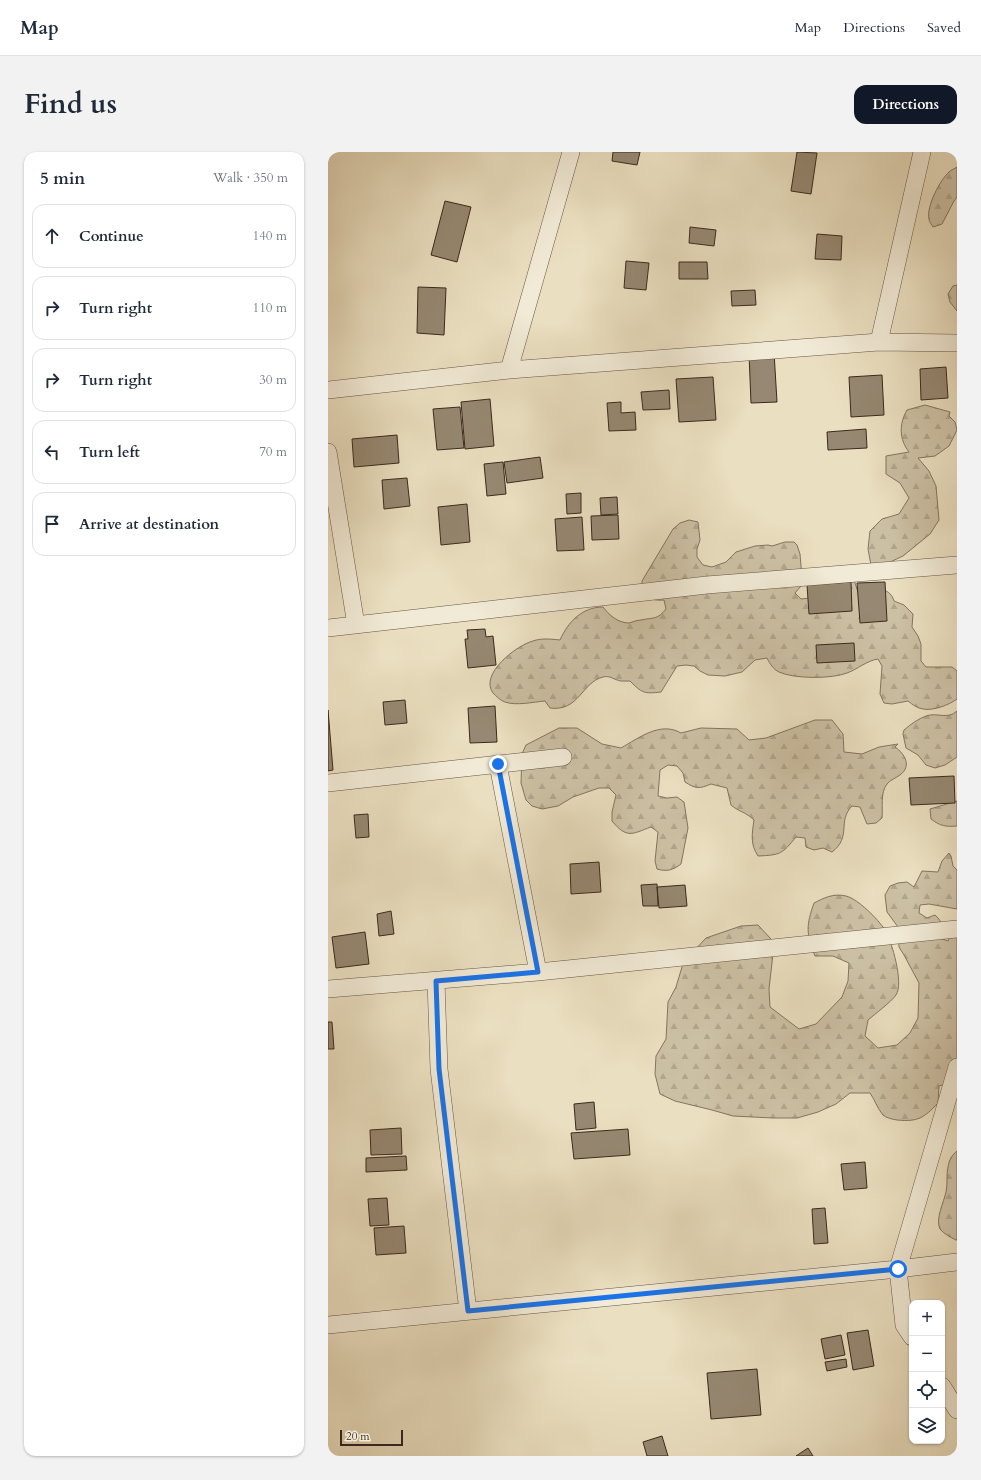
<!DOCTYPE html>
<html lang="en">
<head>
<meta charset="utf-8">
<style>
  body { margin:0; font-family:Cardo,serif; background:#f2f2f3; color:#1f2937 }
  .controls { position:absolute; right:12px; bottom:12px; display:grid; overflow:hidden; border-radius:8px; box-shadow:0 1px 3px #0004 }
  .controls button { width:36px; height:36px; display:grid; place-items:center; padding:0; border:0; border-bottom:1px solid #e0e1e3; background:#fff; color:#1f2937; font:20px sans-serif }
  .scale { position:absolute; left:12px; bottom:10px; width:63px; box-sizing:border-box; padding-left:4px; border:2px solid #3c291d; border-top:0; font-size:11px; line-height:14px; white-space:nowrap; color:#3c291d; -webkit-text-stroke:3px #f1ead6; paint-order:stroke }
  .stop { position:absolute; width:12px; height:12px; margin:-9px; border:3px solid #1a73e8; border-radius:50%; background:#fff }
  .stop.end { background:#1a73e8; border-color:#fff; box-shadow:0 1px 4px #0008 }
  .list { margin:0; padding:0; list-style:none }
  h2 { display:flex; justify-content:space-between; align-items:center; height:52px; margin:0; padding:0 16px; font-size:17px }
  h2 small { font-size:13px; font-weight:400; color:#747a83 }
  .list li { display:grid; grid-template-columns:26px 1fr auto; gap:12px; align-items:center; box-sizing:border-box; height:64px; margin:0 8px 8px; padding:0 8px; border:1px solid #e0e1e3; border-radius:12px }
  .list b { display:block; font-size:15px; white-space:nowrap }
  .list em { font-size:13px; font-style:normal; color:#747a83 }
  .icon { flex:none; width:22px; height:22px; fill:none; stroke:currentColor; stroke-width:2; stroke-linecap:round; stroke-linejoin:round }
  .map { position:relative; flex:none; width:629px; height:1304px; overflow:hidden; border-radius:12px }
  header { display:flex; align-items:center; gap:24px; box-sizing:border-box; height:56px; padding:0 20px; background:#fff; border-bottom:1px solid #e0e1e3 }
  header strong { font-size:19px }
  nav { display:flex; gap:22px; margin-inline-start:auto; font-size:14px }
  .intro { display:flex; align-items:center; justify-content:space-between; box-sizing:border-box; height:96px; padding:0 24px }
  h1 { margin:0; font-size:28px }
  .button { padding:10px 18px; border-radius:12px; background:#111827; color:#fff; font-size:14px; font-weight:700 }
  main { display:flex; gap:24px; padding:0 24px }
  aside { flex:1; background:#fff; border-radius:12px; box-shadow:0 1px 3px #0004 }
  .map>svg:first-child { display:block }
  .forest { fill:url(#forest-firs); stroke:#847460 }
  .building { fill:#968872; stroke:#3c291d }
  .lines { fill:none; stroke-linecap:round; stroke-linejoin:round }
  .minor-casing { stroke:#685646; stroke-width:18 }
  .minor { stroke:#f1ead6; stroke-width:17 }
  .route { stroke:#1a73e8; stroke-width:5 }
</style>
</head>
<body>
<header>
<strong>Map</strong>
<nav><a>Map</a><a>Directions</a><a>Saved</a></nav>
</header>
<div class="intro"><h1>Find us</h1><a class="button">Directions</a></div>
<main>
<aside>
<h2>5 min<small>Walk · 350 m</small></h2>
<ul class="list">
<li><svg class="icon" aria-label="ahead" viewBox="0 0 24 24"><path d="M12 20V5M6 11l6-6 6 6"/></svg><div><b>Continue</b></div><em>140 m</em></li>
<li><svg class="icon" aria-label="right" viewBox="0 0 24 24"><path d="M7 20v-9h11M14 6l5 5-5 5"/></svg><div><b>Turn right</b></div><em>110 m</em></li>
<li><svg class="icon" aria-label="right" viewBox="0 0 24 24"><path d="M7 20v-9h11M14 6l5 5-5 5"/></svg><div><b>Turn right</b></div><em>30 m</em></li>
<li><svg class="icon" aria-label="left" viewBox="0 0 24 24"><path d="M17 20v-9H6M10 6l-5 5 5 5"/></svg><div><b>Turn left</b></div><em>70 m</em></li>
<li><svg class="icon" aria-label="arrive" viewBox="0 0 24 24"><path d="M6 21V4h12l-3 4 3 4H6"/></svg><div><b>Arrive at destination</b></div></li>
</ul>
</aside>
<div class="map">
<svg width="629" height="1304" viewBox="0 0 629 1304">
  <defs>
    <pattern id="forest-firs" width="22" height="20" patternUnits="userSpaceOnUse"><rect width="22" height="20" fill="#ccc0a4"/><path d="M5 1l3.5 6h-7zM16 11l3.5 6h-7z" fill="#b0a58d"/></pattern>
  </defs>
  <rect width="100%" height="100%" fill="#eadfc0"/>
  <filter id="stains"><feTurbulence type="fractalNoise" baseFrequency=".005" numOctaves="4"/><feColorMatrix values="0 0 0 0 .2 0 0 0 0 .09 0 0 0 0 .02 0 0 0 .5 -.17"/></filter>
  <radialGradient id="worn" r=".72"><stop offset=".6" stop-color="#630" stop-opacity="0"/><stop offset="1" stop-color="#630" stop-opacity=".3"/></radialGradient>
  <!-- forest -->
  <path class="forest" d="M629 15V45L626 49 614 72 605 75C604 73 601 70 601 67 598 55 612 28 621 20 623 18 626 17 629 15Z
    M629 133V159L622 150 620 142 625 134Z
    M597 253 622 260 621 264 627 270 629 278 621 294 607 304 590 306 601 319 608 334 611 368 602 382 575 404 560 411 543 413 540 397 542 379 554 367 571 362 581 346 572 331 558 322V304L581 300C571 287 571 272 579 258Z
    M361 368 370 370 372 388 369 397V405L375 413 384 415 398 410 408 400 427 394 440 393 444 394 457 390H466L469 393 472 402 474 426 473 434 467 441 473 447 482 446 526 428 530 440C544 439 561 432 566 449L576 453 585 462 584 475 590 484 593 492V509L598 515H624L629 519V547C621 553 605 559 595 557 589 556 585 553 580 549L564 552 556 551 552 542 554 514 550 507C538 509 530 517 519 521 504 527 466 527 451 520 445 517 442 512 439 506L427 508 414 520 397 524 380 523 372 519 366 514 358 513 349 514 333 540C316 542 314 541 302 529 299 529 296 529 293 529 286 528 282 523 275 525 254 530 251 560 222 556L217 549C205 550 188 554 177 550 173 549 168 544 165 541 151 522 189 493 205 489 213 486 223 487 232 488 240 470 254 455 275 455 281 463 290 471 301 471 305 470 309 468 313 468 327 465 329 468 338 457L336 448C321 449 314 445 314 429L345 377 352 371Z
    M629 559V605L617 613 607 616 598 613 590 603 578 596 575 582 576 578C583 572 590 567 598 564 609 560 620 568 629 559Z
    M487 568H504L515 582 516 600 534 602 551 595 570 592 567 595C577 602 584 614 572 623 568 626 562 628 559 632 552 640 555 657 554 666L548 671 539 672 532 655 524 654C509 669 524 685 504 700L495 696 486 698 478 695 477 686 468 685C454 702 453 703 430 704 422 692 424 682 426 668 418 660 411 660 403 653L399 636 383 632C371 637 368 637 357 630L355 621 349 614 340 613 332 618 330 644 339 646 349 645 356 650 360 676 353 712C345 718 339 720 329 717L327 709 330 680 323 675C304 682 299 687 284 669V660L288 643 281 636H271L245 645 230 654 214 657 204 654 198 648 193 631 194 602 198 593 231 576H249L274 592 293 596C311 586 332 569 353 581L373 576 409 577 421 588 438 586Z
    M629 649V674C618 675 612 674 603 667L602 657Z
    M621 701 623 704 625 714 629 718V757L601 752 592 753 591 761 599 766 607 763C615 770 615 776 612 786L620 789 625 772 629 768V945L618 932 611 934 610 951C596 966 590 970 569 968 564 967 558 966 555 963 549 956 547 948 542 941H522L508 952 490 960 469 966H445L405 964 384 958 347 949 332 942 327 922 328 904 338 887 340 850 348 835 354 815 365 800 378 786 413 774 430 773 443 787 445 802 441 837 442 855 471 877 488 872 514 845 520 829 521 811 505 804H487C478 781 478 774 486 751 496 746 505 741 518 744 530 747 550 767 557 778 564 790 576 831 568 843 563 850 547 862 540 868L537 884 550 896 569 893 582 881 590 866 591 831 576 803 571 795 570 775 559 760 557 743 562 734 570 731 579 730 586 735 594 719 610 720 614 709Z
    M629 999V1088H628C622 1085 616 1082 612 1077 607 1067 616 1050 618 1040 620 1032 618 1023 620 1015 621 1008 624 1003 629 999Z"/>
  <!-- building -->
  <path class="building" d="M285 0H312L309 13 284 9Z
    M469 0 489 1 483 42 463 39Z
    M117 49 143 55 129 110 103 103Z
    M362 75 388 78 386 94 361 91Z
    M489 82 514 84 513 108 487 107Z
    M298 109 321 111 318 138 296 136Z
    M351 110H379L380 127H351Z
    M90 135 118 136 116 183 89 181Z
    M427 138 428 153 404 154 403 139Z
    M446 200 449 250 423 251 421 202Z
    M618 215 620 246 593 248 592 217Z
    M554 223 556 263 523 265 521 225Z
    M385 225 388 268 351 270 348 227Z
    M341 238 342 257 315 258 313 240Z
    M162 247 166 294 137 297 133 250Z
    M293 250V261L307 260 308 278 281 279 279 251Z
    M132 255 136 296 109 298 105 257Z
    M538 277 539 296 500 298 499 280Z
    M69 283 71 311 26 315 24 287Z
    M212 305 215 326 179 331 176 310Z
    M175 310 178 342 159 344 156 312Z
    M79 326 82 354 56 357 54 328Z
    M253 341V361L239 362 238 342Z
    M289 345 290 362 273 363 272 346Z
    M139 352 142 390 113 393 110 355Z
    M290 363 291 387 264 388 263 364Z
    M254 365 256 398 229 399 227 367Z
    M523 430 524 459 481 462 479 433Z
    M557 430 559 469 532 471 529 431Z
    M157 477 158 485 165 484 168 513 140 516 137 487H140L139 478Z
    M526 491 527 509 489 511 488 493Z
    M77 548 79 571 57 573 55 550Z
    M167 554 169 590 142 591 140 556Z
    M0 558 5 618 0 619Z
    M626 624 627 651 583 653 581 626Z
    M40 662 41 685 28 686 26 663Z
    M271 710 273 740 243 742 242 712Z
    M329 732 330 754H315L313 733Z
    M357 733 359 754 331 756 329 735Z
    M63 759 66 782 51 784 49 762Z
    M37 780 41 812 8 816 4 785Z
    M0 870H4L6 897H0Z
    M266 950 268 976 248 978 246 952Z
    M73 976 74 1002 43 1003 42 978Z
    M300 977 302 1003 246 1007 243 981Z
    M78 1004 79 1018 38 1020V1006Z
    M537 1010 539 1036 516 1038 513 1012Z
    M59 1046 61 1073 42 1074 40 1047Z
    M497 1056 500 1091 486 1092 484 1057Z
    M76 1074 78 1101 48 1103 46 1076Z
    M540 1178 546 1214 525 1218 519 1181Z
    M513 1183 517 1203 497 1207 493 1187Z
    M518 1207 519 1215 499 1219 497 1210Z
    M429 1217 433 1263 383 1267 379 1221Z
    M334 1284 340 1304H319L315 1290Z
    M480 1296 485 1304H468Z"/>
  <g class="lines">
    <!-- minor casing -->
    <g class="minor-casing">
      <path id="minor" d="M551 190 594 0
        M181 218 243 0
        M0 238 181 218 551 190 629 191
        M0 300 28 473
        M0 476 379 433 629 413
        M170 613 210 820
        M0 631 235 605
        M108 829 111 917 140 1159
        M0 837 210 820 629 777
        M0 1173 570 1117 629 1110
        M584 1185 576 1173 570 1117 629 915
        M614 1234 629 1258"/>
    </g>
    <!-- minor -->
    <use href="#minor" class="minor"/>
  </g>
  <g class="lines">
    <!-- route -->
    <path class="route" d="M170 612 210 820 108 829 111 917 140 1159 570 1117"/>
  </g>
  <rect width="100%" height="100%" filter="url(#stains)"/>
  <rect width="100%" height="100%" fill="url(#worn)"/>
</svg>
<div class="controls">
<button>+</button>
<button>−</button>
<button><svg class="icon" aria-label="locate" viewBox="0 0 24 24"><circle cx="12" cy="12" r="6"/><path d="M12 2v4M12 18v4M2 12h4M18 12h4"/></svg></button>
<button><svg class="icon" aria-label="layers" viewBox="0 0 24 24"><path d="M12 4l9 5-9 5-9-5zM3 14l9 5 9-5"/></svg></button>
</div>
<div class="scale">20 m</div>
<div class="stop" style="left:570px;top:1117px"></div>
<div class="stop end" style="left:170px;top:612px"></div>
</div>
</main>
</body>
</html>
